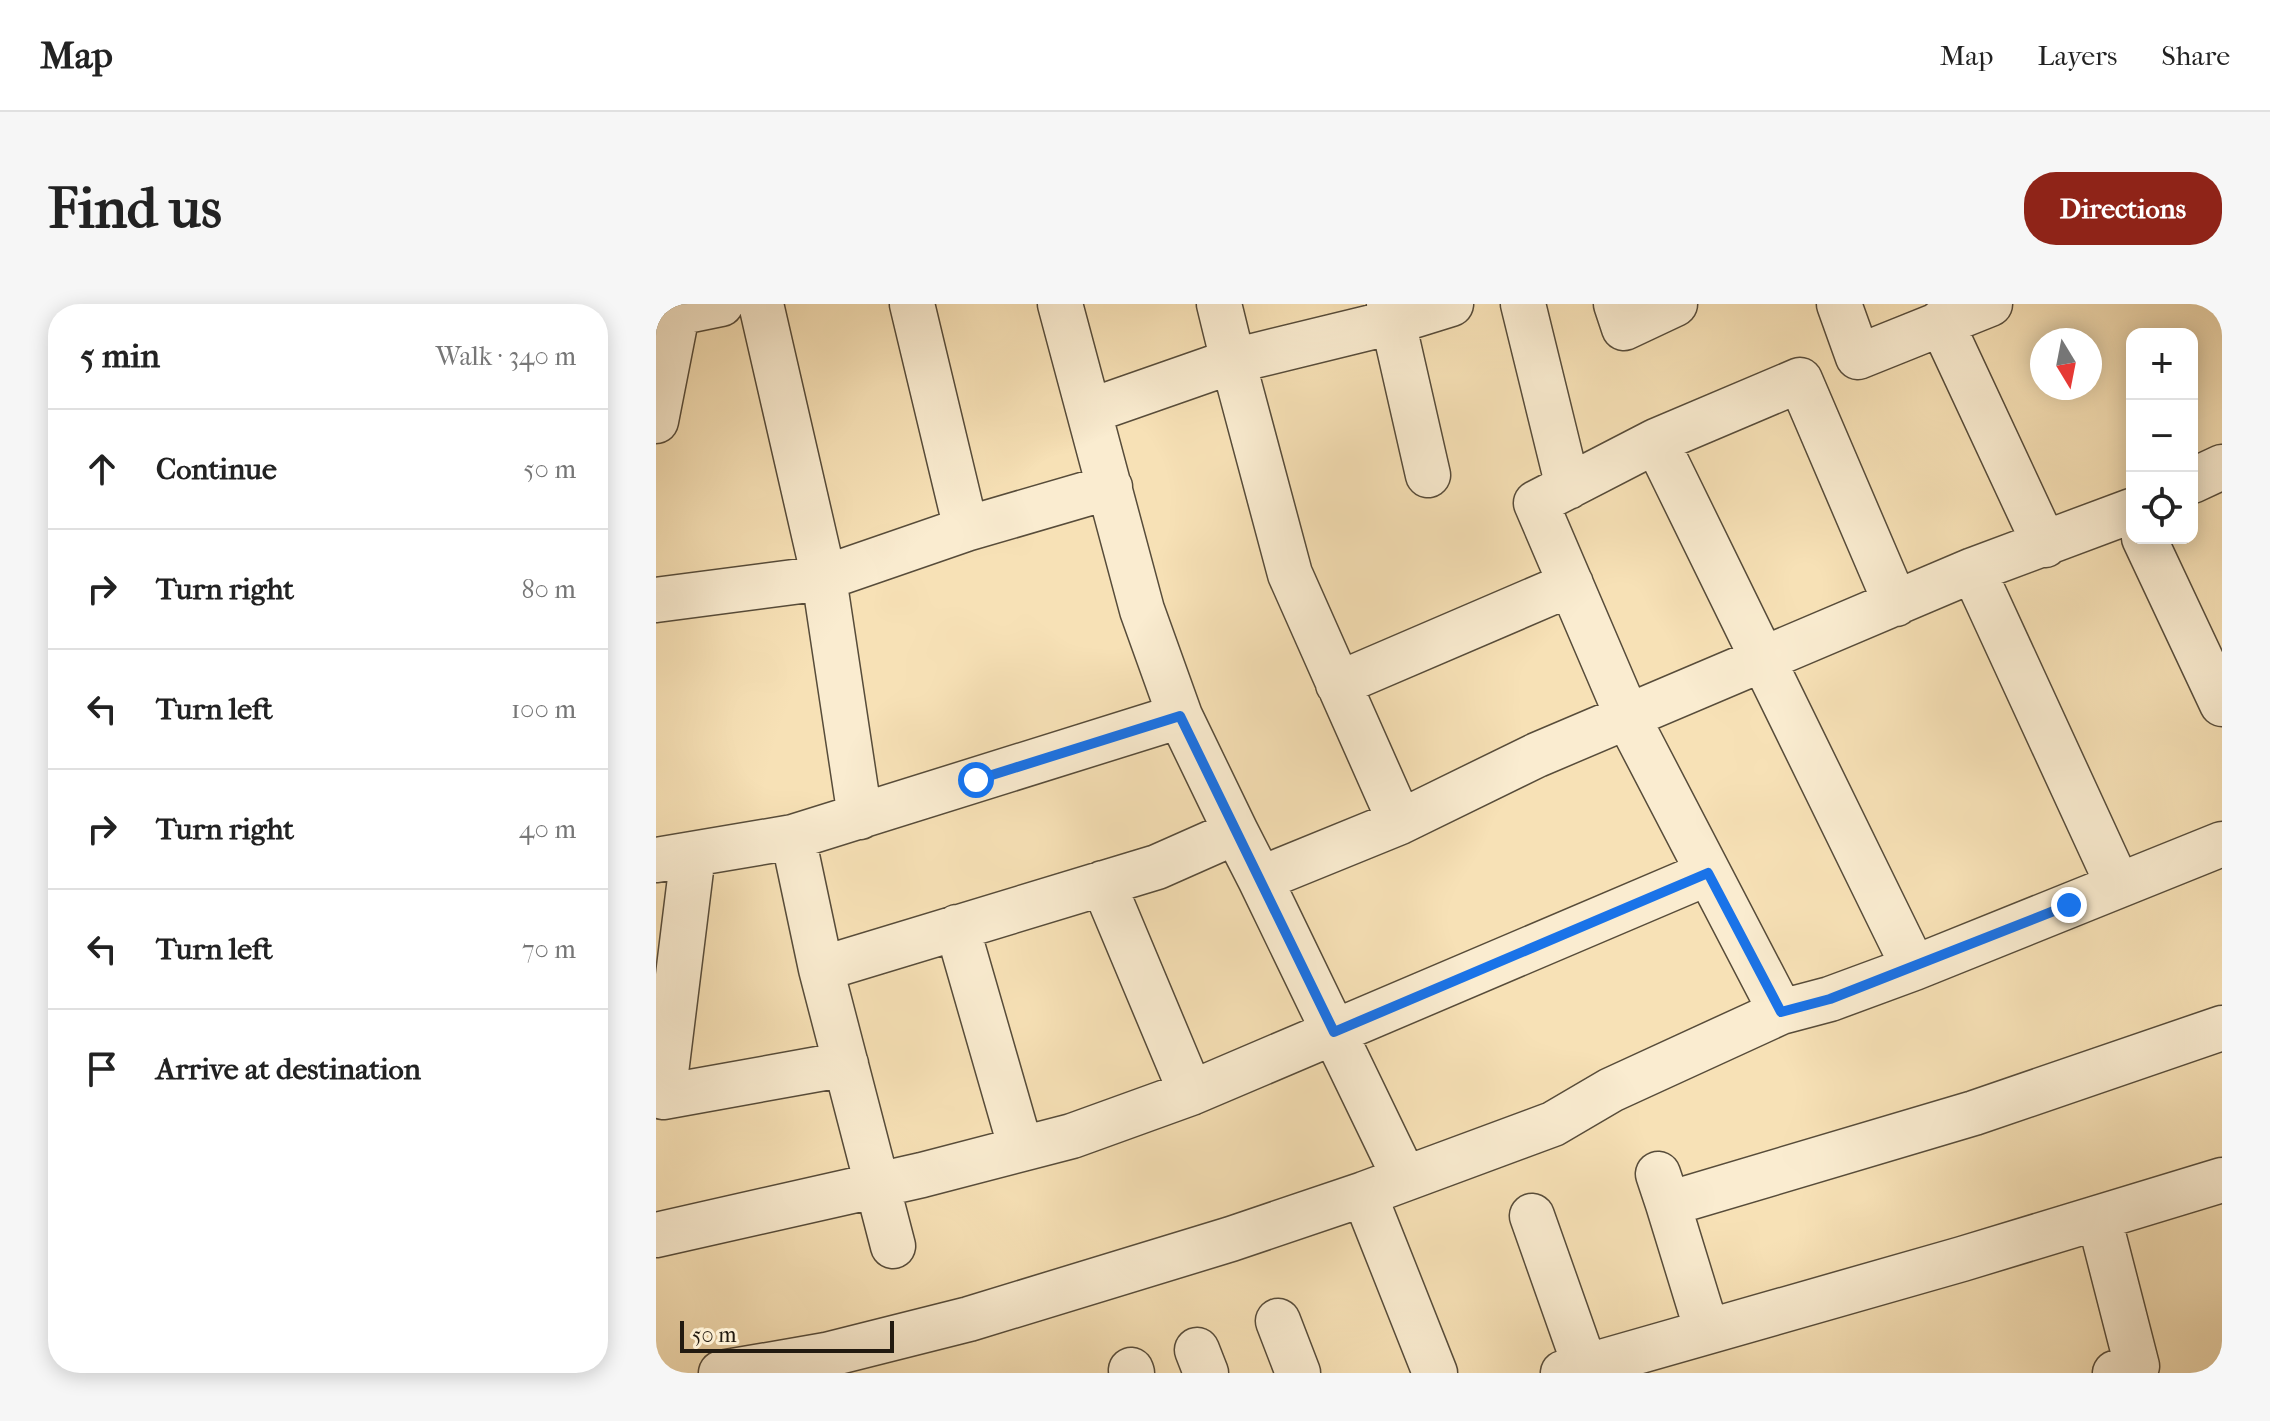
<!DOCTYPE html>
<html lang="en">
<head>
<meta charset="utf-8">
<style>
  body { margin:0; font-family:"IM FELL French Canon",serif; background:#f6f6f6; color:#222 }
  .controls { position:absolute; right:24px; top:24px; display:grid; overflow:hidden; border-radius:16px; box-shadow:0 4px 20px #0003 }
  .controls button { width:72px; height:72px; display:grid; place-items:center; padding:0; border:0; border-bottom:2px solid #e0e0e0; background:#fff; color:#222; font:40px sans-serif }
  .compass { position:absolute; left:1374px; top:24px; width:72px; height:72px; border-radius:50%; background:#fff; box-shadow:0 4px 20px #0003; rotate:170deg }
  .scale { position:absolute; left:24px; bottom:20px; width:214px; box-sizing:border-box; padding-left:8px; border:4px solid #221a10; border-top:0; font-size:22px; line-height:28px; white-space:nowrap; color:#221a10; -webkit-text-stroke:6px #faecd0; paint-order:stroke }
  .stop { position:absolute; width:24px; height:24px; margin:-18px; border:6px solid #1a73e8; border-radius:50%; background:#fff }
  .stop.end { background:#1a73e8; border-color:#fff; box-shadow:0 2px 8px #0008 }
  .list { margin:0; padding:0; list-style:none }
  h2 { display:flex; justify-content:space-between; align-items:center; height:104px; margin:0; padding:0 32px; font-size:34px }
  h2 small { font-size:26px; font-weight:400; color:#767676 }
  .list li { display:grid; grid-template-columns:52px 1fr auto; gap:24px; align-items:center; box-sizing:border-box; height:120px; padding:0 32px; border-top:2px solid #e0e0e0 }
  .list b { display:block; font-size:30px; white-space:nowrap }
  .list em { font-size:26px; font-style:normal; color:#767676 }
  .icon { flex:none; width:44px; height:44px; fill:none; stroke:currentColor; stroke-width:2; stroke-linecap:round; stroke-linejoin:round }
  .map { position:relative; flex:none; width:1566px; height:1069px; overflow:hidden; border-radius:32px }
  header { display:flex; align-items:center; gap:48px; box-sizing:border-box; height:112px; padding:0 40px; background:#fff; border-bottom:2px solid #e0e0e0 }
  header strong { font-size:38px }
  nav { display:flex; gap:44px; margin-inline-start:auto; font-size:28px }
  .intro { display:flex; align-items:center; justify-content:space-between; box-sizing:border-box; height:192px; padding:0 48px }
  h1 { margin:0; font-size:56px }
  .button { padding:20px 36px; border-radius:32px; background:#8f2418; color:#fff; font-size:28px; font-weight:700 }
  main { display:flex; gap:48px; padding:0 48px }
  aside { flex:1; background:#fff; border-radius:32px; box-shadow:0 4px 20px #0003 }
  .map>svg:first-child { display:block }
  .lines { fill:none; stroke-linecap:round; stroke-linejoin:round }
  .minor-casing { stroke:#574c3a; stroke-width:47 }
  .minor { stroke:#faecd0; stroke-width:44 }
  .route { stroke:#1a73e8; stroke-width:10 }
</style>
</head>
<body>
<header>
<strong>Map</strong>
<nav><a>Map</a><a>Layers</a><a>Share</a></nav>
</header>
<div class="intro"><h1>Find us</h1><a class="button">Directions</a></div>
<main>
<aside>
<h2>5 min<small>Walk · 340 m</small></h2>
<ul class="list">
<li><svg class="icon" aria-label="ahead" viewBox="0 0 24 24"><path d="M12 20V5M6 11l6-6 6 6"/></svg><div><b>Continue</b></div><em>50 m</em></li>
<li><svg class="icon" aria-label="right" viewBox="0 0 24 24"><path d="M7 20v-9h11M14 6l5 5-5 5"/></svg><div><b>Turn right</b></div><em>80 m</em></li>
<li><svg class="icon" aria-label="left" viewBox="0 0 24 24"><path d="M17 20v-9H6M10 6l-5 5 5 5"/></svg><div><b>Turn left</b></div><em>100 m</em></li>
<li><svg class="icon" aria-label="right" viewBox="0 0 24 24"><path d="M7 20v-9h11M14 6l5 5-5 5"/></svg><div><b>Turn right</b></div><em>40 m</em></li>
<li><svg class="icon" aria-label="left" viewBox="0 0 24 24"><path d="M17 20v-9H6M10 6l-5 5 5 5"/></svg><div><b>Turn left</b></div><em>70 m</em></li>
<li><svg class="icon" aria-label="arrive" viewBox="0 0 24 24"><path d="M6 21V4h12l-3 4 3 4H6"/></svg><div><b>Arrive at destination</b></div></li>
</ul>
</aside>
<div class="map">
<svg width="1566" height="1069" viewBox="0 0 1566 1069">
  <rect width="100%" height="100%" fill="#f7e1b6"/>
  <filter id="stains"><feTurbulence type="fractalNoise" baseFrequency=".0025" numOctaves="4"/><feColorMatrix values="0 0 0 0 .2 0 0 0 0 .09 0 0 0 0 .02 0 0 0 .5 -.17"/></filter>
  <radialGradient id="worn" r=".72"><stop offset=".6" stop-color="#630" stop-opacity="0"/><stop offset="1" stop-color="#630" stop-opacity=".3"/></radialGradient>
  <g class="lines">
    <!-- minor casing -->
    <g class="minor-casing">
      <path id="minor" d="M256 0 310 225
        M404 0 486 306 524 412 580 528
        M733 0 772 171
        M867 0 912 183
        M960 0 968 24 1019 0
        M1183 0 1202 53 1334 0
        M21 9 65 0
        M1285 18 1389 241
        M434 107 577 57 563 0
        M0 117 23 0
        M1000 137 880 199 972 414 1125 708
        M1536 177 1566 163
        M1488 234 1566 400
        M1317 266 1462 581
        M0 296 168 274 105 0
        M1240 300 1144 76 1000 137 1258 664
        M682 380 915 280
        M204 513 168 274 310 225 454 183
        M744 518 634 270 577 57 737 18 795 0
        M137 533 524 412
        M37 550 7 793 190 760
        M0 556 137 533 165 665 501 563 580 528 604 575 744 518 881 451 1317 266 1475 207
        M604 575 748 873
        M447 579 535 789
        M301 623 365 845
        M165 665 237 942
        M1002 870 1012 900 1318 809 1566 724
        M708 890 779 1069
        M1012 900 1051 1027
        M876 912 929 1062
        M1443 914 1481 1062 1459 1069
        M0 931 266 871 416 832 535 789 1052 569
        M622 1017 642 1069
        M541 1046 550 1069
        M475 1066 476 1069
        M65 1069 170 1051 313 1015 575 935 708 890 897 820 955 786 1125 708 1174 695 1258 664 1566 540
        M907 1069 1306 955 1566 876"/>
    </g>
    <!-- minor -->
    <use href="#minor" class="minor"/>
  </g>
  <g class="lines">
    <!-- route -->
    <path class="route" d="M320 476 524 412 678 728 1052 569 1125 708 1174 695 1413 601"/>
  </g>
  <rect width="100%" height="100%" filter="url(#stains)"/>
  <rect width="100%" height="100%" fill="url(#worn)"/>
</svg>
<div class="controls">
<button>+</button>
<button>−</button>
<button><svg class="icon" aria-label="locate" viewBox="0 0 24 24"><circle cx="12" cy="12" r="6"/><path d="M12 2v4M12 18v4M2 12h4M18 12h4"/></svg></button>
</div>
<svg class="compass" viewBox="-18 -18 36 36"><path d="M0-13l5 13h-10z" fill="#e53935"/><path d="M0 13l5-13h-10z" fill="#767676"/></svg>
<div class="scale">50 m</div>
<div class="stop" style="left:320px;top:476px"></div>
<div class="stop end" style="left:1413px;top:601px"></div>
</div>
</main>
</body>
</html>
